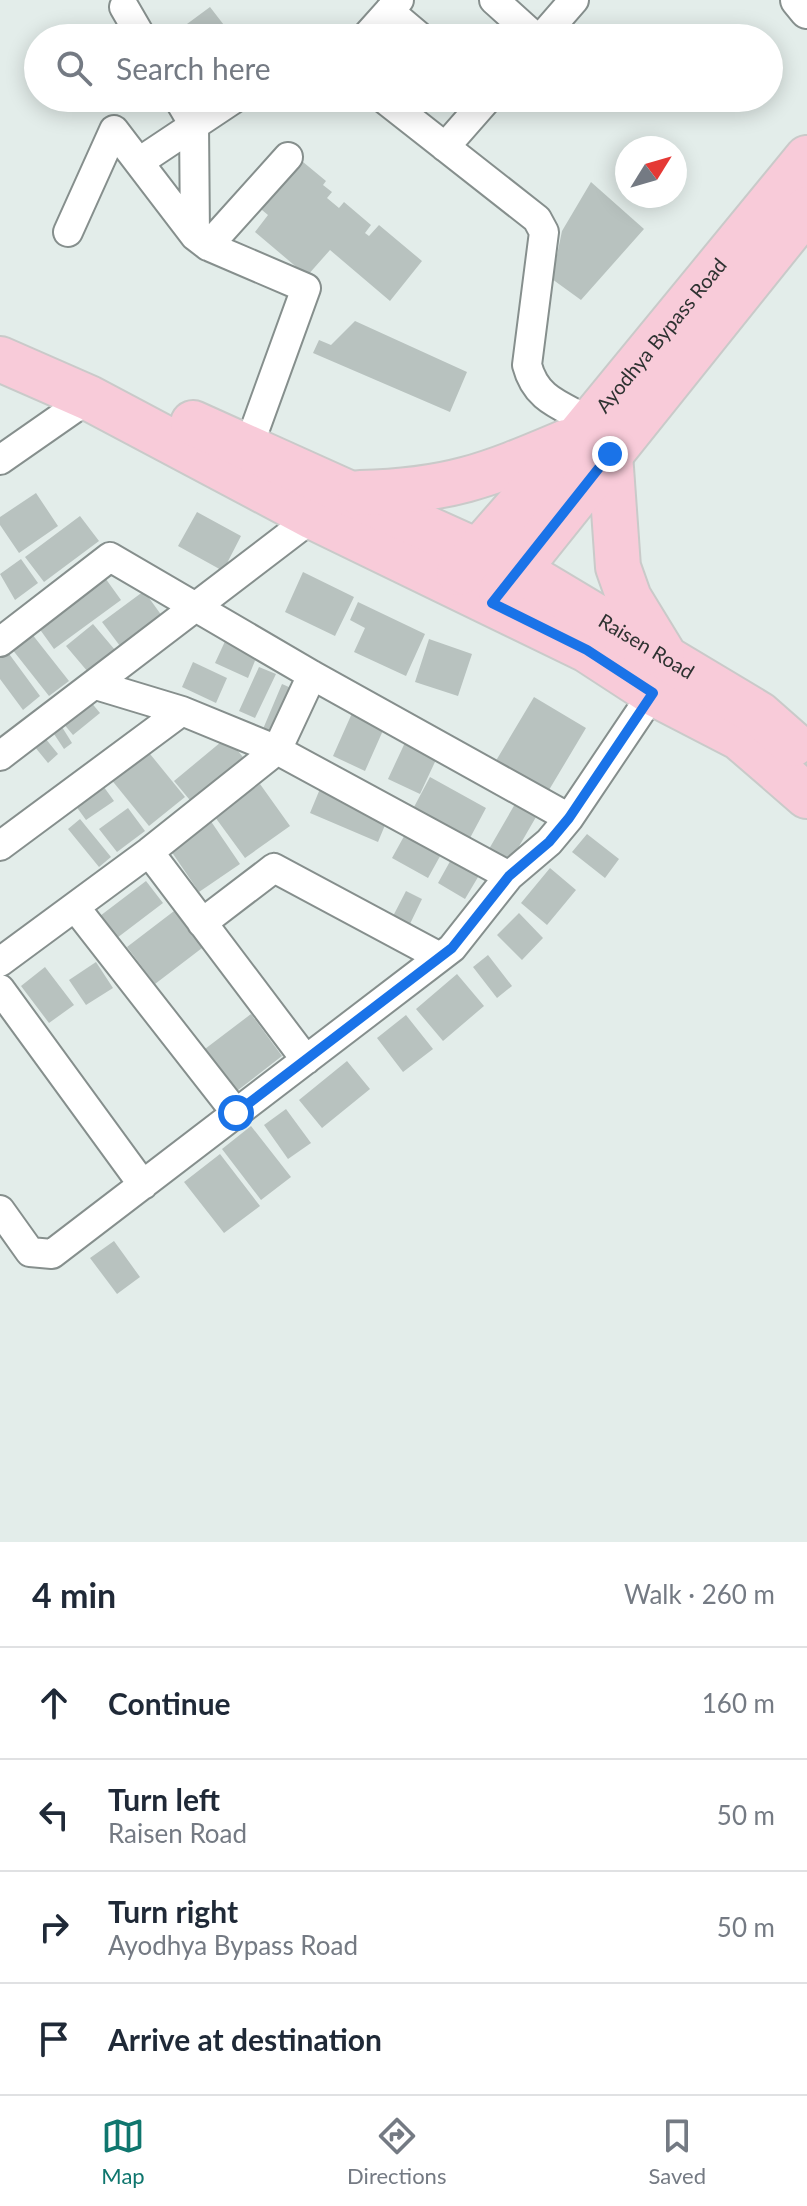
<!DOCTYPE html>
<html lang="en">
<head>
<meta charset="utf-8">
<style>
  body { margin:0; font-family:Lato,sans-serif; background:#f6f6f7; color:#1f2937 }
  .compass { position:absolute; left:615px; top:136px; width:72px; height:72px; border-radius:50%; background:#fff; box-shadow:0 4px 20px #0003; rotate:53deg }
  .stop { position:absolute; width:24px; height:24px; margin:-18px; border:6px solid #1a73e8; border-radius:50%; background:#fff }
  .stop.end { background:#1a73e8; border-color:#fff; box-shadow:0 2px 8px #0008 }
  .list { margin:0; padding:0; list-style:none }
  h2 { display:flex; justify-content:space-between; align-items:center; height:104px; margin:0; padding:0 32px; font-size:34px }
  h2 small { font-size:26px; font-weight:400; color:#747a83 }
  .list li { display:grid; grid-template-columns:52px 1fr auto; gap:24px; align-items:center; box-sizing:border-box; height:112px; padding:0 32px; border-top:2px solid #e0e1e3 }
  .list b { display:block; font-size:30px; white-space:nowrap }
  .list p { margin:0; font-size:26px; white-space:nowrap; color:#747a83 }
  .list em { font-size:26px; font-style:normal; color:#747a83 }
  .icon { flex:none; width:44px; height:44px; fill:none; stroke:currentColor; stroke-width:2; stroke-linecap:round; stroke-linejoin:round }
  .map { position:relative; flex:none; width:807px; height:1542px; overflow:hidden }
  .search { position:absolute; background:#fff; box-shadow:0 4px 20px #0003; left:24px; right:24px; top:24px; height:88px; display:flex; align-items:center; gap:20px; box-sizing:border-box; padding:0 28px; border-radius:44px; color:#747a83; font-size:30px }
  .sheet { height:552px; background:#fff }
  nav { display:flex; justify-content:space-around; align-items:center; box-sizing:border-box; height:112px; border-top:2px solid #e0e1e3; background:#fff; font-size:22px; color:#747a83 }
  nav a { display:grid; justify-items:center; gap:4px }
  nav .on { color:#0f766e }
  .map>svg:first-child { display:block }
  .building { fill:#b8c2bf }
  .lines { fill:none; stroke-linecap:round; stroke-linejoin:round }
  .minor-casing { stroke:#868f8d; stroke-width:32 }
  .tertiary-casing { stroke:#868f8d; stroke-width:38 }
  .primary-casing { stroke:#c9cac9; stroke-width:48 }
  .minor { stroke:#fff; stroke-width:28 }
  .tertiary { stroke:#fff; stroke-width:34 }
  .primary { stroke:#f8cbd9; stroke-width:44 }
  .route { stroke:#1a73e8; stroke-width:10 }
  .labels { text-anchor:middle; stroke-width:6; stroke-linejoin:round; paint-order:stroke }
  .street-label { font-size:20px; fill:#2e3231; stroke:#fff }
</style>
</head>
<body>
<div class="map">
<svg width="807" height="1542" viewBox="0 0 807 1542">
  <rect width="100%" height="100%" fill="#e3edea"/>
  <!-- building -->
  <path class="building" d="M210 7 234 38H168Z
    M297 157 326 181 323 185 332 192 327 198 339 208 344 202 371 225 365 233 369 236 379 225 422 261 390 301 330 250 307 276 255 232 268 215 256 205Z
    M591 182 644 229 581 300 552 279 562 231Z
    M355 321 467 372 450 412 313 353 319 340 331 345Z
    M36 493 58 526 19 553 0 525V517Z
    M197 512 241 536 223 571 178 546Z
    M80 516 99 541 44 582 25 557Z
    M21 559 38 583 15 600 0 574Z
    M303 572 354 597 335 636 285 612Z
    M103 575 121 600 54 649 36 624Z
    M144 591 162 616 120 646 102 622Z
    M358 602 425 634 406 676 354 652 365 628 350 620Z
    M93 624 115 650 88 672 66 646Z
    M28 629 69 681 49 696 8 644Z
    M227 637 259 651 248 678 215 663Z
    M429 639 472 654 458 696 415 682Z
    M4 647 40 696 23 710 0 679V649Z
    M193 662 227 678 216 703 182 687Z
    M259 667 276 674 255 718 239 711Z
    M282 684 298 691 279 736 263 729Z
    M85 695 100 713 73 735 58 717Z
    M534 697 586 728 546 795 494 764Z
    M353 711 385 726 365 771 333 756Z
    M57 719 72 743 64 749 48 725Z
    M41 733 58 754 48 763 30 741Z
    M409 734 441 749 420 794 388 779Z
    M227 737 246 761 194 805 174 781Z
    M146 749 185 797 149 826 110 778Z
    M430 777 486 808 470 838 414 807Z
    M101 783 114 801 86 820 73 802Z
    M260 784 290 826 245 858 215 817Z
    M322 784 390 813 378 842 310 813Z
    M515 804 536 817 510 862 489 849Z
    M128 808 145 831 117 852 99 829Z
    M208 817 240 864 199 892 167 845Z
    M80 819 111 857 99 867 68 829Z
    M408 829 444 849 428 878 392 858Z
    M587 834 619 859 605 878 572 852Z
    M453 856 481 872 465 899 438 883Z
    M550 868 576 890 547 925 521 903Z
    M146 881 163 903 113 941 96 919Z
    M406 891 422 899 408 928 391 920Z
    M178 908 206 945 155 984 127 947Z
    M519 913 543 938 522 960 497 935Z
    M488 955 512 986 497 998 473 967Z
    M96 962 113 988 86 1005 69 980Z
    M45 967 74 1005 49 1023 21 986Z
    M457 974 484 1006 443 1041 416 1009Z
    M251 1014 282 1056 233 1094 201 1052Z
    M406 1015 433 1049 403 1072 377 1038Z
    M347 1061 370 1089 322 1128 299 1100Z
    M286 1109 311 1143 288 1159 264 1125Z
    M251 1126 291 1177 261 1200 222 1149Z
    M220 1154 260 1206 224 1233 184 1182Z
    M114 1241 140 1277 117 1294 90 1258Z"/>
  <g class="lines">
    <!-- minor casing -->
    <g class="minor-casing">
      <path id="minor" d="M494 0 536 38
        M124 7 142 38
        M389 11 421 38
        M365 38 399 0
        M541 38 574 0
        M178 98 194 125 195 236
        M383 98 537 219 544 232 527 365C536 400 561 405 591 422
        M445 147 488 98
        M139 162 235 98
        M68 232 114 130 195 236 208 246 306 288 248 448
        M208 246 288 157
        M0 460 89 398
        M0 642 110 557 312 675 569 818
        M96 685 182 711 277 750 509 876
        M0 756 313 517
        M0 846 182 711
        M149 852 306 1060
        M75 907 236 1113
        M202 923 274 868 440 957
        M0 962 149 852 277 750 312 675
        M0 989 143 1185
        M0 1210 30 1252 52 1254 452 948 509 876 549 842 569 818 653 693"/>
    </g>
    <!-- tertiary casing -->
    <g class="tertiary-casing">
      <path id="tertiary" d="M798 0 807 11"/>
    </g>
    <!-- primary casing -->
    <g class="primary-casing">
      <g id="primary">
        <path d="M0 359 89 398 313 517 587 650 653 693 740 738 807 796"/>
        <path id="s1" d="M193 423 517 569 759 714 793 744"/>
        <path d="M610 454 618 567 629 598 662 652"/>
        <path d="M360 493C448 491 486 476 566 442"/>
        <path id="s2" d="M459 573 579 436 807 158"/>
        <path d="M501 591 807 209"/>
      </g>
    </g>
    <!-- minor -->
    <use href="#minor" class="minor"/>
    <!-- tertiary -->
    <use href="#tertiary" class="tertiary"/>
    <!-- primary -->
    <use href="#primary" class="primary"/>
  </g>
  <g class="lines">
    <!-- route -->
    <path class="route" d="M236 1113 452 948 509 876 549 842 569 818 653 693 587 650 492 603 610 454"/>
  </g>
  <g class="labels">
    <!-- street labels -->
    <g class="street-label">
      <text dy="7" stroke="none"><textPath href="#s2" startOffset="312">Ayodhya Bypass Road</textPath></text>
      <text dy="7" stroke="none"><textPath href="#s1" startOffset="506">Raisen Road</textPath></text>
    </g>
  </g>
</svg>
<svg class="compass" viewBox="-18 -18 36 36"><path d="M0-13l5 13h-10z" fill="#e53935"/><path d="M0 13l5-13h-10z" fill="#747a83"/></svg>
<div class="stop" style="left:236px;top:1113px"></div>
<div class="stop end" style="left:610px;top:454px"></div>
<div class="search"><svg class="icon" aria-label="search" viewBox="0 0 24 24"><circle cx="10" cy="10" r="6"/><path d="M15 15l6 6"/></svg>Search here</div>
</div>
<section class="sheet">
<h2>4 min<small>Walk · 260 m</small></h2>
<ul class="list">
<li><svg class="icon" aria-label="ahead" viewBox="0 0 24 24"><path d="M12 20V5M6 11l6-6 6 6"/></svg><div><b>Continue</b></div><em>160 m</em></li>
<li><svg class="icon" aria-label="left" viewBox="0 0 24 24"><path d="M17 20v-9H6M10 6l-5 5 5 5"/></svg><div><b>Turn left</b><p>Raisen Road</p></div><em>50 m</em></li>
<li><svg class="icon" aria-label="right" viewBox="0 0 24 24"><path d="M7 20v-9h11M14 6l5 5-5 5"/></svg><div><b>Turn right</b><p>Ayodhya Bypass Road</p></div><em>50 m</em></li>
<li><svg class="icon" aria-label="arrive" viewBox="0 0 24 24"><path d="M6 21V4h12l-3 4 3 4H6"/></svg><div><b>Arrive at destination</b></div></li>
</ul>
</section>
<nav>
<a class="on"><svg class="icon" aria-label="map" viewBox="0 0 24 24"><path d="M3 6l6-2 6 2 6-2v14l-6 2-6-2-6 2zM9 4v14M15 6v14"/></svg>Map</a>
<a><svg class="icon" aria-label="directions" viewBox="0 0 24 24"><path d="M12 3l9 9-9 9-9-9zM9 14v-3h6M13 9l2 2-2 2"/></svg>Directions</a>
<a><svg class="icon" aria-label="saved" viewBox="0 0 24 24"><path d="M7 4h10v16l-5-4-5 4z"/></svg>Saved</a>
</nav>
</body>
</html>
